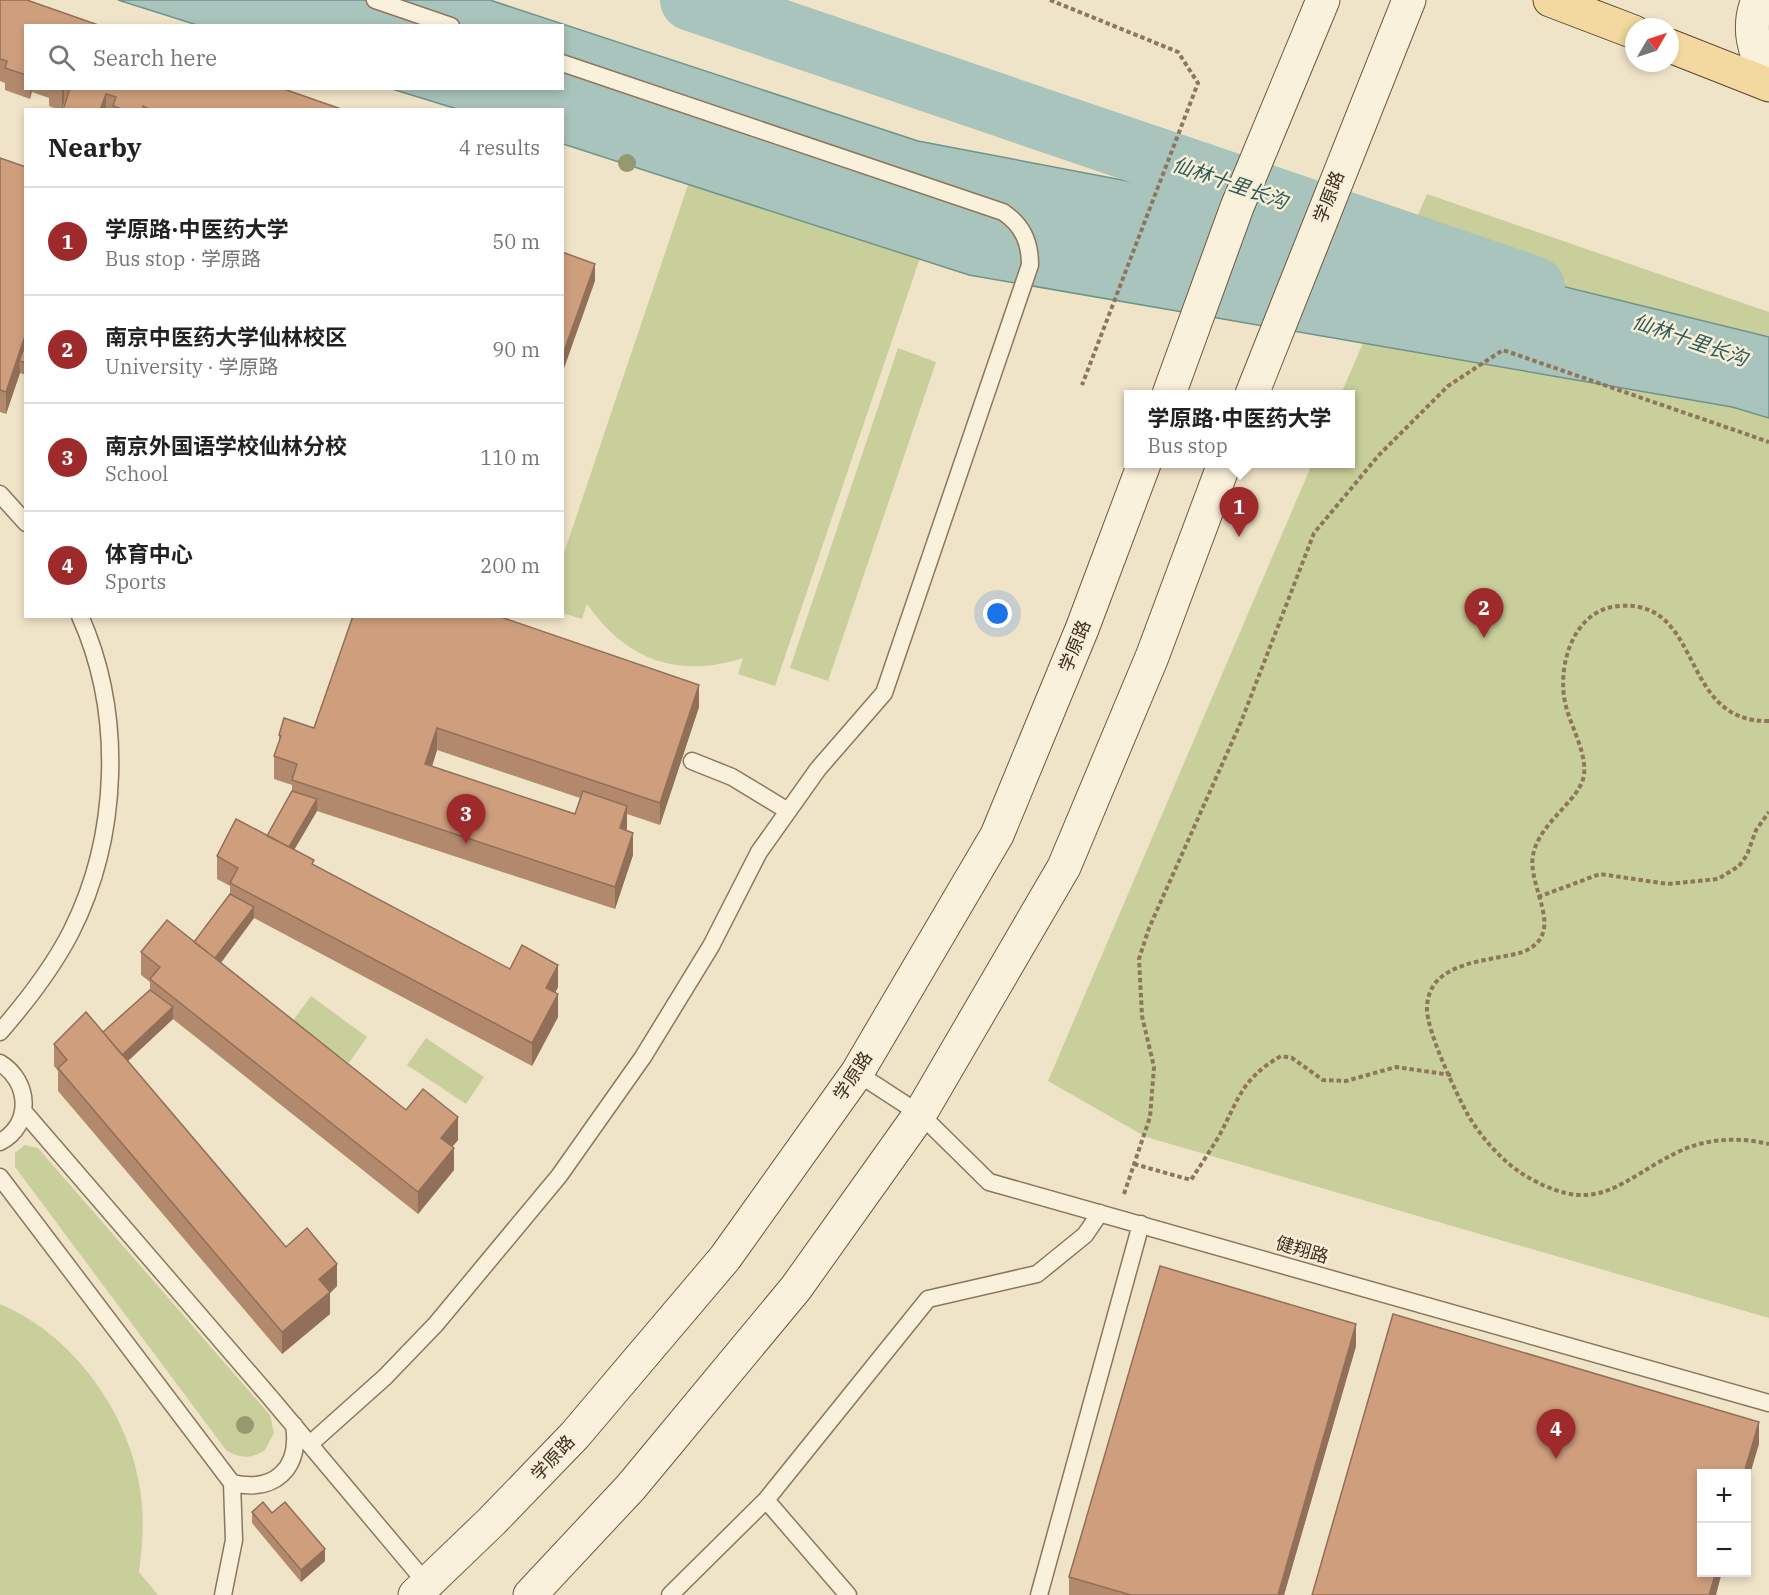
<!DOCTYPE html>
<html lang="en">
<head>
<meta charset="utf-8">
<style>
  body { margin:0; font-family:"IBM Plex Serif","Noto Sans SC",serif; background:#f2f2f2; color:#222 }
  .controls { position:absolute; right:18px; bottom:18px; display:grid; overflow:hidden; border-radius:0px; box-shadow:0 3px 9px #0003 }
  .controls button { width:54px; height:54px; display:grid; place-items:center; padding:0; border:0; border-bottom:2px solid #e0e0e0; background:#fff; color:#222; font:30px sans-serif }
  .compass { position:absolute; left:1625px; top:18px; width:54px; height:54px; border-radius:50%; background:#fff; box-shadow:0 3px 9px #0003; rotate:51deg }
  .you { position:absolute; left:998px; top:614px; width:21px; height:21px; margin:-15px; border:4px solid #fff; border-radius:50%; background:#1a73e8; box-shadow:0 0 0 9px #1a73e833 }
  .badge { display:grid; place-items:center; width:39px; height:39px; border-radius:50%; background:#9e2a2b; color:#fff; font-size:20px; font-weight:700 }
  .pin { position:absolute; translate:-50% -50px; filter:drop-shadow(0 2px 3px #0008) }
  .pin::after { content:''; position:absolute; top:32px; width:21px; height:18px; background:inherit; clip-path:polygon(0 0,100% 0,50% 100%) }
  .popup { position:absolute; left:1124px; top:390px; width:231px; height:78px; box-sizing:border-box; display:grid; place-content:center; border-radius:0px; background:#fff; filter:drop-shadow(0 2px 4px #0005); font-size:20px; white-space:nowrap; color:#767676 }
  .popup b { font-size:22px; color:#222 }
  .popup::after { content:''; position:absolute; left:50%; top:100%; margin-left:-12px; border:12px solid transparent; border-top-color:#fff }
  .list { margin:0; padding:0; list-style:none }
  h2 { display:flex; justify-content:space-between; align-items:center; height:78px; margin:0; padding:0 24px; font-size:26px }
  h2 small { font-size:20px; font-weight:400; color:#767676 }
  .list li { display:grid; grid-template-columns:39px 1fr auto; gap:18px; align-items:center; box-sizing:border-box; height:108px; padding:0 24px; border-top:2px solid #e0e0e0 }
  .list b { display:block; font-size:22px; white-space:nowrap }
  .list p { margin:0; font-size:20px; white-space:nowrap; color:#767676 }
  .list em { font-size:20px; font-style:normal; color:#767676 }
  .icon { flex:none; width:33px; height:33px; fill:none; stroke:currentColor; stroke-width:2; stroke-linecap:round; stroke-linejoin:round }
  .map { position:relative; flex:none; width:1769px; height:1595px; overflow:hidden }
  .search { position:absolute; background:#fff; box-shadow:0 3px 9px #0003; left:24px; top:24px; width:540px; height:66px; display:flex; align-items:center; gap:15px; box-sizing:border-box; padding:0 21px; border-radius:0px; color:#767676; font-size:22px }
  .panel { position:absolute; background:#fff; box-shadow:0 3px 9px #0003; left:24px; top:108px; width:540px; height:510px; border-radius:0px }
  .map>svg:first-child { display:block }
  .green { fill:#c9cf9b }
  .water { fill:#a9c4bc; stroke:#6f938a; stroke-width:1.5 }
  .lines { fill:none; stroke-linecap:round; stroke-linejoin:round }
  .river { stroke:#a9c4bc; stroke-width:62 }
  .lane-casing { stroke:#8d765c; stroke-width:19 }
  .secondary-casing { stroke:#6f573f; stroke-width:35 }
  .primary-casing { stroke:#5b4430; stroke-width:35 }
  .path { stroke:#8d765c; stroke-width:4; stroke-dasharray:4.5 3; stroke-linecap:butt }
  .lane { stroke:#faf1dc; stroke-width:16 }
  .secondary { stroke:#faf1dc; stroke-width:33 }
  .primary { stroke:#f3d9a0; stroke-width:33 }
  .tree { fill:#96986f }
  .wall { fill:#b2896c; fill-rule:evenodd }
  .shaded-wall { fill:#916f58 }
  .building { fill:#cf9f7d; stroke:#916f58; stroke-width:1.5 }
  .labels { text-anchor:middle; stroke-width:5; stroke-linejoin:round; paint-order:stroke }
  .street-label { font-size:18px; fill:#3d2e20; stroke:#f7eed8 }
  .water-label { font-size:20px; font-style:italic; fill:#2f5d5a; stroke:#f7eed8 }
</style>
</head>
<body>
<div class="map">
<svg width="1769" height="1595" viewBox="0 0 1769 1595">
  <rect width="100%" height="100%" fill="#f0e4c8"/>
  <!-- green -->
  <path class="green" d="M695 164 924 246 775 686 738 674 743 658C678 679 626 660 587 604L582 619 563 613V556Z
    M1427 194 1769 312V1318L1146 1137 1048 1081 1312 464H1350V394H1341Z
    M898 348 936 362 828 681 790 668Z
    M311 996 367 1037 349 1063 292 1022Z
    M426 1038 484 1077 466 1104 407 1065Z
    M25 1145 38 1148 270 1415 274 1433 265 1450C252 1459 240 1459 226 1450L15 1167V1153Z
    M0 1304C78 1337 135 1421 142 1504 144 1527 142 1549 139 1572L158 1595H0Z"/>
  <!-- water -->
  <path class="water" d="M118 0H490L918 141 1164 188 1769 337V418L1732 407 969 275 563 144 562 110 457 109 392 89 562 88V26L197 25Z"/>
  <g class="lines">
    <!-- river -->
    <path class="river" d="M691 0 1534 287"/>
    <!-- lane casing -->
    <g class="lane-casing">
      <path id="lane" d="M375 0 451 26
        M0 494 26 523
        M692 761 732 777 788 811
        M0 1032C27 1001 52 969 71 932 119 837 124 714 80 616
        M0 1063C30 1081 33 1125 0 1142
        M857 1073 920 1114 989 1182 1769 1403
        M24 1112 269 1396 427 1584
        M0 1177 232 1483C274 1493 301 1469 294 1425
        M310 1444 385 1377 436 1324 559 1176 643 1057 711 946 759 852 818 769 884 693 1030 265C1030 241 1022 225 1003 212L562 63
        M766 1500 848 1595
        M223 1595 234 1540 232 1483
        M670 1595 766 1500 928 1299 1037 1274 1085 1235 1100 1213
        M1039 1595 1141 1224"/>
    </g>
    <!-- secondary casing -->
    <g class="secondary-casing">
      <path id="secondary" d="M1758 0C1747 26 1753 54 1769 76
        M1169 394 1237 207 1323 0
        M1252 394 1409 0
        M415 1595 492 1521 575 1435 725 1258 857 1073 997 835 1082 629 1144 464
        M530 1595 631 1487 796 1288 920 1114 1064 867 1152 657 1224 464"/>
    </g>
    <!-- primary casing -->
    <g class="primary-casing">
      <path id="primary" d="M1550 0 1634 32
        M1670 46 1769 85"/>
    </g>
    <!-- path -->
    <path class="path" d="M1050 0 1178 52 1198 83 1082 385
      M1769 721C1678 723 1705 599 1619 606 1576 609 1559 659 1564 696 1567 722 1587 749 1584 775 1580 801 1540 821 1533 855 1527 889 1568 933 1523 952 1489 962 1427 960 1427 1009 1427 1032 1456 1093 1468 1115 1483 1140 1505 1165 1531 1179 1600 1217 1621 1179 1680 1151 1708 1138 1739 1137 1769 1144
      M1538 897 1600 874 1668 884 1718 879 1739 866 1747 855 1756 830 1769 812
      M1134 1164 1191 1180C1200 1166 1210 1151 1219 1136 1239 1099 1241 1079 1281 1056L1292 1058 1323 1080 1346 1081 1396 1067 1451 1075
      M1124 1194 1150 1117 1154 1067 1142 1016 1139 959 1149 928 1241 722 1314 533 1379 455 1448 386 1503 350 1769 442"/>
    <!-- lane -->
    <use href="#lane" class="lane"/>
    <!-- secondary -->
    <use href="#secondary" class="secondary"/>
    <!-- primary -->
    <use href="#primary" class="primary"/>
  </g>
  <!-- trees -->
  <g class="tree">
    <circle cx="627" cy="163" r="9"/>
    <circle cx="245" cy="1425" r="9"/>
  </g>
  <!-- wall -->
  <path class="wall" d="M0 0 26 26V88H281L344 110H63L65 103H64L62 110H59L49 106V98L32 92 30 99 5 90V83L0 81Z
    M0 158 26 167V375L20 373 6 414 0 412Z
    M699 707 660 825 627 814 626 830 633 855 615 909 317 811 294 850 314 865 510 969 558 987 555 993 558 1017 532 1066 254 918 221 963 406 1110 458 1140 452 1147 454 1170 418 1214 173 1019 128 1061 286 1247 337 1286 330 1293V1314L282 1354 58 1091V1071L54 1066V1044L103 1032 150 990V982L141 975V952L194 942 230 894V886L217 879V856L267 836 292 791V785L274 779V756L279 744V735L314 728ZM437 750 580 798 575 814 432 767Z
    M1356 1346 1284 1595H1069V1577Z
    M252 1512 325 1561 301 1582 252 1523Z"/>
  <!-- shaded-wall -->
  <path class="shaded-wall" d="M30 88H32L30 99Z
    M62 88H64V103L62 110Z
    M106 94V110H100Z
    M595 264V281L562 374V357Z
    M26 333V355L19 361 20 373 6 414V392Z
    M699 685V707L660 825V803Z
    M437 728V750L425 787V764Z
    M317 799V811L284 867V856Z
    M627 806V828L620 851V828Z
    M633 833V855L615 909V887Z
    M254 907V918L210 977V965Z
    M558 965V987L546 1010V988Z
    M558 994V1017L532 1066V1043Z
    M173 1007V1019L117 1071V1060Z
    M458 1117V1140L441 1160V1138Z
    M454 1148V1170L418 1214V1192Z
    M337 1264V1286L330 1293V1314L282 1354V1332L319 1279Z
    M1356 1324V1346L1284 1595H1278Z
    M1759 1422V1444L1746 1488V1473H1744Z
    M325 1549V1561L301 1582V1570Z
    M1716 1572H1722L1716 1595H1709Z"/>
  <!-- building -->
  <path class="building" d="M0 0H27L101 26H26V75L5 68 7 61 0 59Z
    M70 88H281L344 110H151L143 106 142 110H125L113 106 116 97 106 94 100 110H63Z
    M0 158 26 167V333L6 392 0 390Z
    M562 252 595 264 562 357Z
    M26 343V363L19 361Z
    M353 616H498L699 685 660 803 437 728 425 764 575 814 583 791 627 806 620 828 633 833 615 887 292 780 297 764 274 756 281 736 279 735 284 718 314 728Z
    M292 791 317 799 289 847 267 836Z
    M236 819 314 860 312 864 510 969 522 945 558 965 546 988 558 994 532 1043 230 883 238 868 217 856Z
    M230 894 254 907 215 958 194 942Z
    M167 920 406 1110 423 1089 458 1117 441 1138 454 1148 418 1192 150 979 160 967 141 952Z
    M150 990 173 1007 122 1055 103 1032Z
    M86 1012 286 1247 307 1228 337 1264 319 1279 330 1292 282 1332 58 1068 67 1060 54 1044Z
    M1160 1266 1356 1324 1278 1595H1131L1069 1577Z
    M1393 1314 1759 1422 1744 1473H1701V1572H1716L1709 1595H1312Z
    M263 1502 272 1513 285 1502 325 1549 301 1570 252 1512Z"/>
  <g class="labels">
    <!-- street labels -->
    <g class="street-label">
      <text transform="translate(1329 197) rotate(-69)" y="6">学原路</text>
      <text transform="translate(1075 646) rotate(-68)" y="6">学原路</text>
      <text transform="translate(853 1076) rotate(-57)" y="6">学原路</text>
      <text transform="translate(1302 1250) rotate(16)" y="6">健翔路</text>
      <text transform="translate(553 1458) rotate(-47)" y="6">学原路</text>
    </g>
    <!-- water labels -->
    <g class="water-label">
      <text transform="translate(1230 183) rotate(19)" y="7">仙林十里长沟</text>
      <text transform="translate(1690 340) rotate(19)" y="7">仙林十里长沟</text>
    </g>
  </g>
</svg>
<div class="controls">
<button>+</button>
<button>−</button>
</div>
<svg class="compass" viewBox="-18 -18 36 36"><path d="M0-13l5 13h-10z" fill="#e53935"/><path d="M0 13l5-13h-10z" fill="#767676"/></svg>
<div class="you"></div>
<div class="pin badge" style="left:1239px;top:537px">1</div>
<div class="popup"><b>学原路·中医药大学</b>Bus stop</div>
<div class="pin badge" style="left:1484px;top:638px">2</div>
<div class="pin badge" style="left:466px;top:844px">3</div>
<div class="pin badge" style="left:1556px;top:1459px">4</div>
<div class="search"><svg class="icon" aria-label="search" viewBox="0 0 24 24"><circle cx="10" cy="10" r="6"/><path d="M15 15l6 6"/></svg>Search here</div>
<section class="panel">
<h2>Nearby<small>4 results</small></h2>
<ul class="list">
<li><span class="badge">1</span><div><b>学原路·中医药大学</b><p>Bus stop · 学原路</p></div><em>50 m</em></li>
<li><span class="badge">2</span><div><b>南京中医药大学仙林校区</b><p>University · 学原路</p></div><em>90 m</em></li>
<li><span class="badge">3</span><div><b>南京外国语学校仙林分校</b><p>School</p></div><em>110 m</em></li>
<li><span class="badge">4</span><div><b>体育中心</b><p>Sports</p></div><em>200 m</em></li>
</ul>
</section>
</div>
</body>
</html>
